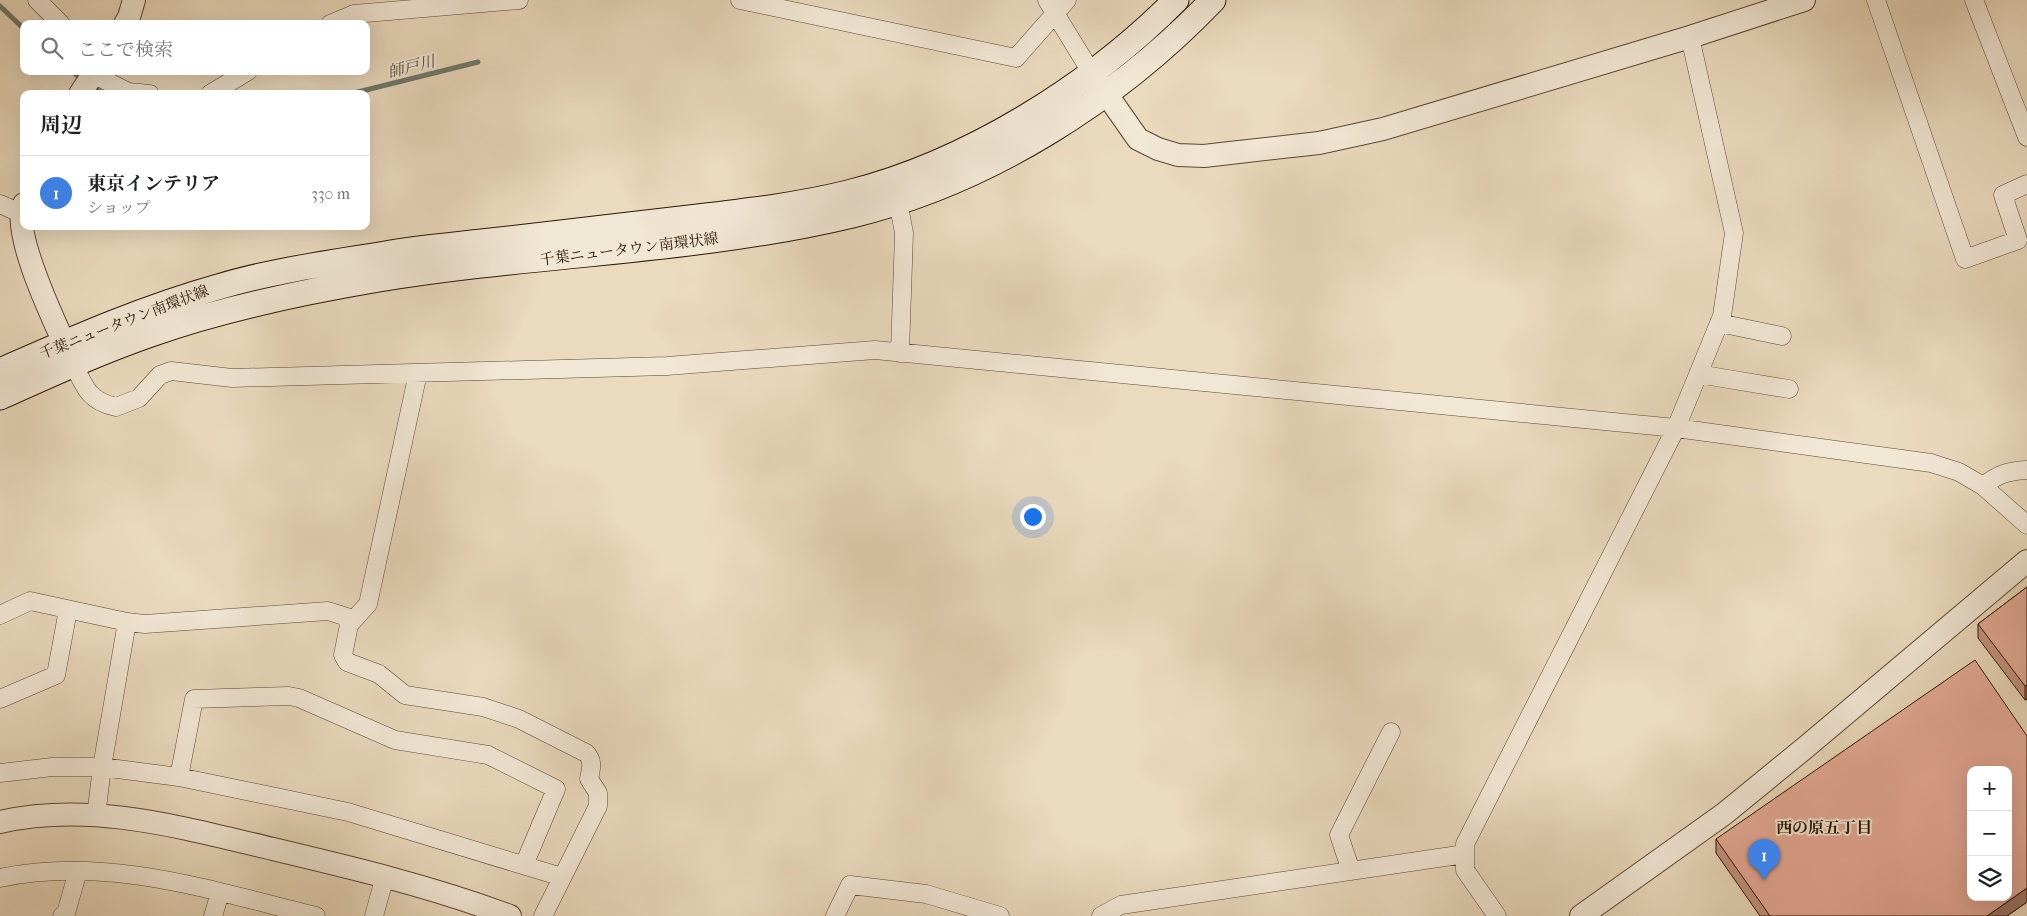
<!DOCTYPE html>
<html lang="ja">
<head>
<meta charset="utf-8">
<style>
  body { margin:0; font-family:"IM FELL French Canon","Noto Serif JP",serif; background:#f2f2f2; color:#202124 }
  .controls { position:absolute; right:15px; bottom:15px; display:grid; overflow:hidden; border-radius:10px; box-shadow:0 5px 20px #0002 }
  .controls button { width:45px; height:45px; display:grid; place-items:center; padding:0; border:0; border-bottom:1px solid #e0e0e0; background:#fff; color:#202124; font:25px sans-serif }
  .you { position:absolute; left:1032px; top:516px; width:18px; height:18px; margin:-12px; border:4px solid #fff; border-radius:50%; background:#1a73e8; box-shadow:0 0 0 8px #1a73e833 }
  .badge { display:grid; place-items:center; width:32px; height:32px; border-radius:50%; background:#0b8043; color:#fff; font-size:16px; font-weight:700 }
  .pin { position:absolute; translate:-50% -41px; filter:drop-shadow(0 1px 2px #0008) }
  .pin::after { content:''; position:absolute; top:26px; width:18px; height:15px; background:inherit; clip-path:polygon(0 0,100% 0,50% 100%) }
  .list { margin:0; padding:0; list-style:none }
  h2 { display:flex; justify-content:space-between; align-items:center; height:65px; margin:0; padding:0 20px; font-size:21px }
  h2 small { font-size:16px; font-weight:400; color:#757577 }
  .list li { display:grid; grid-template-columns:32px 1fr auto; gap:15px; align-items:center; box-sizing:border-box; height:75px; padding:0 20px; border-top:1px solid #e0e0e0 }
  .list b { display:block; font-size:19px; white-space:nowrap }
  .list p { margin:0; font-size:16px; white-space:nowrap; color:#757577 }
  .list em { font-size:16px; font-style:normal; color:#757577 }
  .icon { flex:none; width:28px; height:28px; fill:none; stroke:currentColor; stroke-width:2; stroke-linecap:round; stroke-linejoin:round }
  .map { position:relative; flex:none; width:2027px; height:916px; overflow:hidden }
  .search { position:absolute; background:#fff; box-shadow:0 5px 20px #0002; left:20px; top:20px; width:350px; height:55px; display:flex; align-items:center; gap:12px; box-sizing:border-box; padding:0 18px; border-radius:10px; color:#757577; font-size:19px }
  .panel { position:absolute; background:#fff; box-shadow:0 5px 20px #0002; left:20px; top:90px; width:350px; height:140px; border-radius:10px }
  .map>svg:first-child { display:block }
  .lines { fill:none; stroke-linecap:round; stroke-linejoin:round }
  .stream { stroke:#6c796e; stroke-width:5 }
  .minor-casing { stroke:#5b4831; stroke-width:19 }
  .tertiary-casing { stroke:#5b4831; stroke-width:24 }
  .secondary-casing { stroke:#2b1702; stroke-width:27 }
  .minor { stroke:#f1e7d5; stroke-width:18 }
  .tertiary { stroke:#f1e7d5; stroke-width:22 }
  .secondary { stroke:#f1e7d5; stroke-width:25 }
  .wall { fill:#c59282; stroke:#2b1702 }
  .shaded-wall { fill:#a0776a; stroke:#2b1702 }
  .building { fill:#e5aa97; stroke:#2b1702; fill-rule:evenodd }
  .labels { text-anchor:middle; stroke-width:4; stroke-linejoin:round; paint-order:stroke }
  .street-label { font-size:15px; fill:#2b1702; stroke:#f1e7d5 }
  .water-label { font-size:16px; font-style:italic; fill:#515041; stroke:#f1e7d5 }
  .neighbourhood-label { font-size:16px; font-weight:bold; fill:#2b1702; stroke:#f1e7d5 }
</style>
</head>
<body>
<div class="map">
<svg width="2027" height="916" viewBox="0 0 2027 916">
  <rect width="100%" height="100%" fill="#eadabe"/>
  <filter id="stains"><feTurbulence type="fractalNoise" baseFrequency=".004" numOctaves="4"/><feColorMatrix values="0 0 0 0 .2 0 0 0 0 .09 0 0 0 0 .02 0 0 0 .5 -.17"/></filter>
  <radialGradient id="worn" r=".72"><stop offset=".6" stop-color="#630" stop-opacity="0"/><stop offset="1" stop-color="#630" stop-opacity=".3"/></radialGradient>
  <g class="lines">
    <!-- stream -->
    <path class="stream" d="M0 6 24 29
      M71 71 82 79
      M91 85 103 94
      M350 94 478 62"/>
    <!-- minor casing -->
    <g class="minor-casing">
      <path id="minor" d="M37 0 61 24
        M740 0 1016 58 1067 0
        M1047 0 1091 72
        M1876 0 1965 259 2018 240 2003 195 2027 184
        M1974 0 2027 137
        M330 24 354 14 519 0
        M93 74 128 92 150 94
        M210 94 248 71
        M896 191 904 233 900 353
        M0 204 20 213
        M1719 323 1782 336
        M74 365C85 388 89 401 116 407L139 398 160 375 171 371 232 378 667 366 875 350 1676 428 1931 463 1959 472 1983 486 2027 525
        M1698 374 1789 389
        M1983 486C1998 474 2008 471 2027 470
        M0 615 30 601 127 622 145 624 328 611 347 617 349 625 343 655 347 662 379 674 405 695 483 707 519 719 586 753C594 761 591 769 589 779L598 793V806L543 916
        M349 625 368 604 418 373
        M0 699 56 675 68 610
        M0 773 52 767H102L179 777 348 812 562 877
        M179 777 194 699 289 696 299 698 395 740 488 755 556 789 524 865
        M96 816 102 767 127 622
        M1351 871 1339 835 1391 732
        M0 878C107 855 213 891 316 916
        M62 916 66 913 78 871
        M213 916 220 893
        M374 916 385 876
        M835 916 850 885 926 894 1000 916
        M1101 916 1121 905 1465 854
        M1497 916 1465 870V844L1676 428 1722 316 1734 233 1690 37"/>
    </g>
    <!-- tertiary casing -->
    <g class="tertiary-casing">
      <path id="tertiary" d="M125 24 129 17 134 0
        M1096 79 1138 139 1158 149 1178 155 1204 156 1230 153 1319 143 1383 129 1690 37 1804 0
        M80 94 95 71
        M24 204C10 233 58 329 72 360
        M0 822C91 801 184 828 273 849 353 868 433 887 510 916
        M1581 916 1724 814 1806 747 2027 561"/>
    </g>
    <!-- secondary casing -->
    <g class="secondary-casing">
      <path id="secondary" d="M0 371C71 340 143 308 218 287 271 271 329 263 385 254 420 248 456 245 491 241 560 233 629 225 698 217 749 211 799 205 848 193 967 163 1090 87 1176 0
        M0 397C49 375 99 352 151 334 224 308 302 292 379 279 536 253 697 252 852 215 988 182 1117 100 1213 0"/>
    </g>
    <!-- minor -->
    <use href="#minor" class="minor"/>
    <!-- tertiary -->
    <use href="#tertiary" class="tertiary"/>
    <!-- secondary -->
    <use href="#secondary" class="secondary"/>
  </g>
  <!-- wall -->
  <path class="wall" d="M2027 587V699L2025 700 1978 638V624Z
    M1716 839 2027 902 2007 916H1760L1716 853Z"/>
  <!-- shaded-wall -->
  <path class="shaded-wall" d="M2027 685V699L2025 700V686Z
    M2027 888V902L2007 916H1987Z"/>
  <!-- building -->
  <path class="building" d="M2027 587V685L2025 686 1978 624Z
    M1975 660 2027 736V888L1987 916H1770L1716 839ZM1971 770H2008V897H1971Z"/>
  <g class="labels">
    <!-- street labels -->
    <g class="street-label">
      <text transform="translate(629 249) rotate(-7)" y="5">千葉ニュータウン南環状線</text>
      <text transform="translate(124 322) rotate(-21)" y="5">千葉ニュータウン南環状線</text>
    </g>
    <!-- water labels -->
    <g class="water-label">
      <text transform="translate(411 66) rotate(-14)" y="6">師戸川</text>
    </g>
    <!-- neighbourhood labels -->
    <g class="neighbourhood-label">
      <text x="1824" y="833">西の原五丁目</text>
    </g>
  </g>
  <rect width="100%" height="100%" filter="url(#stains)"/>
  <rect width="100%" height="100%" fill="url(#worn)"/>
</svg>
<div class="controls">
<button>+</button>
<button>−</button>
<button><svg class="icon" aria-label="layers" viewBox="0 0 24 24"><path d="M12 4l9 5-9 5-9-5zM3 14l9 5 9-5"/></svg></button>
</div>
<div class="you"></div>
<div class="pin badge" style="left:1764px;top:880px;background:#3f7fe0">1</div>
<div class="search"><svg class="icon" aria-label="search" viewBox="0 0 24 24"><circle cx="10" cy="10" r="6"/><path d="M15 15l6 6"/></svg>ここで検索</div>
<section class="panel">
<h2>周辺<small></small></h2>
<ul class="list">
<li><span class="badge" style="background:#3f7fe0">1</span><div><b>東京インテリア</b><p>ショップ</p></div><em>330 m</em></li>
</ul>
</section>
</div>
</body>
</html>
